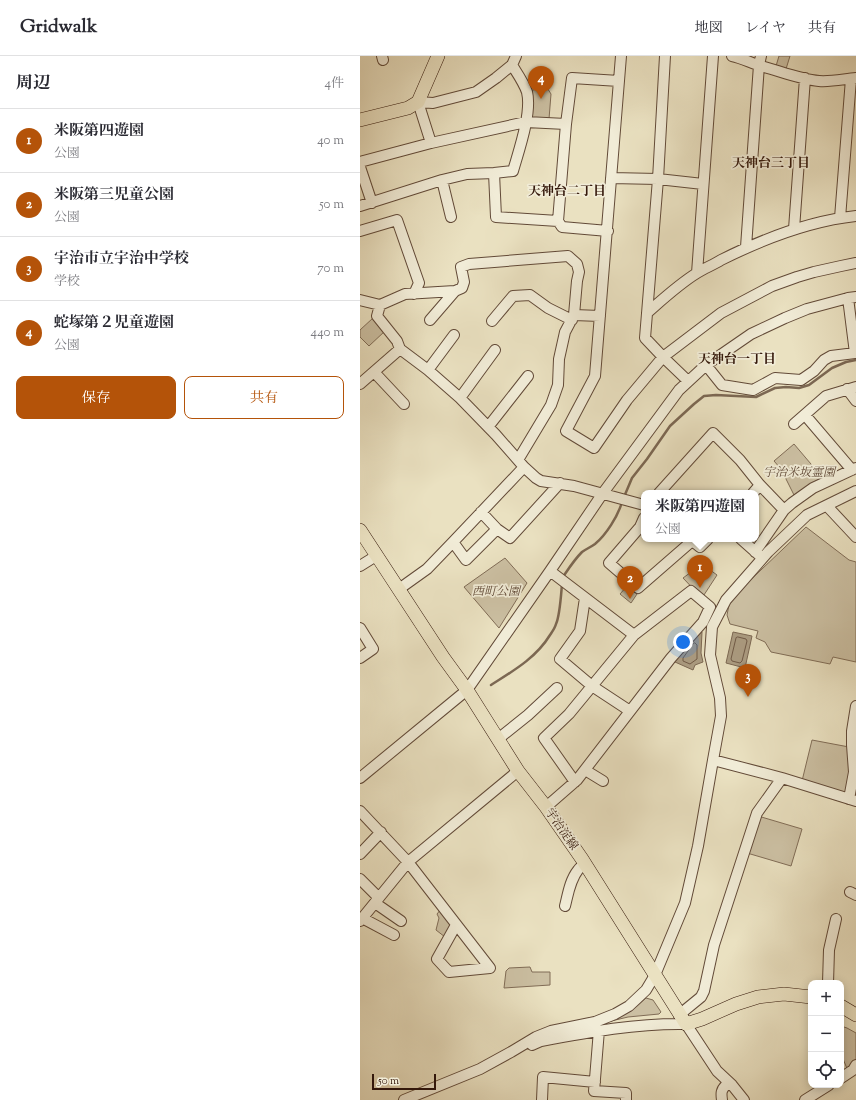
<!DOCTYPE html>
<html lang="ja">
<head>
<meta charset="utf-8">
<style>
  body { margin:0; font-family:"Sorts Mill Goudy","Noto Serif JP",serif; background:#f7f7f7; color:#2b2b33 }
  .controls { position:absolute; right:12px; bottom:12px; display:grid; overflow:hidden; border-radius:8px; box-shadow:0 2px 10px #0003 }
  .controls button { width:36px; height:36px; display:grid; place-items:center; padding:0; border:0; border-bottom:1px solid #e1e1e2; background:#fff; color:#2b2b33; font:20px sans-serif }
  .scale { position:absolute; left:12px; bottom:10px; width:64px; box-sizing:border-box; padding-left:4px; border:2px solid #34180b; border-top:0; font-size:11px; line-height:14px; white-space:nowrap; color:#34180b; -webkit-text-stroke:3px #f1ecd7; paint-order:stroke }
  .you { position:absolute; left:323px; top:586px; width:14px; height:14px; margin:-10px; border:3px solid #fff; border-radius:50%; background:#1a73e8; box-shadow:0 0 0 6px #1a73e833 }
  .badge { display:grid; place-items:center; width:26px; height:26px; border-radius:50%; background:#b45309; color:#fff; font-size:13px; font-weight:700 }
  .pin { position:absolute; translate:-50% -33px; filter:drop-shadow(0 1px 2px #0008) }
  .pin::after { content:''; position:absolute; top:21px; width:14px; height:12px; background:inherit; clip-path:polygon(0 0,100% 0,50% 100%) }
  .popup { position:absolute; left:281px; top:434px; width:118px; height:52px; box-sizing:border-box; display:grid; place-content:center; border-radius:8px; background:#fff; filter:drop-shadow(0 1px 3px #0005); font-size:13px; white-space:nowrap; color:#7c7c81 }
  .popup b { font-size:15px; color:#2b2b33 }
  .popup::after { content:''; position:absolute; left:50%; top:100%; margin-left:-8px; border:8px solid transparent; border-top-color:#fff }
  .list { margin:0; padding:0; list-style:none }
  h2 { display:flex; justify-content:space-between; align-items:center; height:52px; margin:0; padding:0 16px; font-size:17px }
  h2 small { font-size:13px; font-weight:400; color:#7c7c81 }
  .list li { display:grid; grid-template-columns:26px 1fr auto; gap:12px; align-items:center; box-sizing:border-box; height:64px; padding:0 16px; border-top:1px solid #e1e1e2 }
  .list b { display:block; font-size:15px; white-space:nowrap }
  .list p { margin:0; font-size:13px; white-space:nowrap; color:#7c7c81 }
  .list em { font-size:13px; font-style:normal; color:#7c7c81 }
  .actions { display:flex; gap:8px; padding:12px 16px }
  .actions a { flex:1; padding:9px 0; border:1px solid #b45309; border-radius:8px; text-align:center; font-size:14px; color:#b45309 }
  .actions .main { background:#b45309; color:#fff }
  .icon { flex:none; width:22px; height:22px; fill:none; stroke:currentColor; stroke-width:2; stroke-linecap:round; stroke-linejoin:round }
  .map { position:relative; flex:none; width:496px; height:1044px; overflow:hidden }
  header { display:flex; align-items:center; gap:24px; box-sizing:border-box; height:56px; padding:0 20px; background:#fff; border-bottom:1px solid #e1e1e2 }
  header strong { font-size:19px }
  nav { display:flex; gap:22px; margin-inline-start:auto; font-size:14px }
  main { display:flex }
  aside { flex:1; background:#fff }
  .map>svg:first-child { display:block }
  .green { fill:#cbbfa2; stroke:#806c56 }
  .water { fill:#ac9d83; stroke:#7c6853 }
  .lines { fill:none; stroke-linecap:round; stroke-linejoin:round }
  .shore { stroke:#705a47; stroke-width:1 }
  .stream { stroke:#7c6853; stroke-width:2.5 }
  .minor-casing { stroke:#624a38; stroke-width:12 }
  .major-casing { stroke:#34180b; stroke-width:14 }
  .minor { stroke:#f1ecd7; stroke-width:10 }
  .major { stroke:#eae1c1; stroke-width:13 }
  .labels { text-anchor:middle; stroke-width:3.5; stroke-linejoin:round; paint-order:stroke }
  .park-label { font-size:12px; font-style:italic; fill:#614a38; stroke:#f1ecd7 }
  .street-label { font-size:12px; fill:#34180b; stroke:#f1ecd7 }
  .neighbourhood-label { font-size:13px; font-weight:bold; fill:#34180b; stroke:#f1ecd7 }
</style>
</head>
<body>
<header>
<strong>Gridwalk</strong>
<nav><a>地図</a><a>レイヤ</a><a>共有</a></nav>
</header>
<main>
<aside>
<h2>周辺<small>4件</small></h2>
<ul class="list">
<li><span class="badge">1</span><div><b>米阪第四遊園</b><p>公園</p></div><em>40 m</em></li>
<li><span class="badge">2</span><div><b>米阪第三児童公園</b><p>公園</p></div><em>50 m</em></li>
<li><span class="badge">3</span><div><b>宇治市立宇治中学校</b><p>学校</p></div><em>70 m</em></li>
<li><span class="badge">4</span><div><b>蛇塚第２児童遊園</b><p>公園</p></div><em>440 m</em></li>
</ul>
<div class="actions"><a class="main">保存</a><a>共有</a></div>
</aside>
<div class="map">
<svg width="496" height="1044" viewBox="0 0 496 1044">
  <rect width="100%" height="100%" fill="#eae1c1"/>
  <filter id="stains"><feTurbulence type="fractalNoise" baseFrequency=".005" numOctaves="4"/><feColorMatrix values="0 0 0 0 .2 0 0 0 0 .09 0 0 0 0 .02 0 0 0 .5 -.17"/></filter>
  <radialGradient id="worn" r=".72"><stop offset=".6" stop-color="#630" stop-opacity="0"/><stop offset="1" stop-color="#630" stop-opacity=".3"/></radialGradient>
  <!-- green -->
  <path class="green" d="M419 0H430L426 13 416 10Z
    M186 30 191 38 189 63H173L171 59 170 35Z
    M13 262 25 275 9 290 0 281V274Z
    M434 388 462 421 434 439 421 413 414 405Z
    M446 471 489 504 496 506V606L473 601 470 608 411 596 405 586 396 582 398 575 370 568 367 559 369 549 379 535Z
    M145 502 167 527 139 572 104 531Z
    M342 508 357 519 342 542 323 522Z
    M267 530 277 538 271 547 260 538Z
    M452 684 489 691 491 717 487 737H482L442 725Z
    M398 760 442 773 431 810 387 797Z
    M81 853 92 866 85 881 76 874 79 862 77 858Z
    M170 911 172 916H190V929L144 932 146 915 149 912Z
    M286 942 293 944 301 956 299 958 268 961 247 966 276 951Z
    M481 970 487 972 496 977V1005L488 1015 481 998Z"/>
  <!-- water -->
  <path class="water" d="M339 574 342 576 341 597 343 606 335 609 333 614 315 606Z
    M373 576 392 580 385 612 366 607Z"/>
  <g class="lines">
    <!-- shore -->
    <path class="shore" d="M378 581 386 583 387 585 382 605 380 607 372 605 371 603 376 582Z
      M335 587 337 589V603L330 608 323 605V602L333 588Z"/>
    <!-- stream -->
    <path class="stream" d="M264 441 272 422 287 403 310 370 334 348 344 340 356 339 396 341 415 332 426 331 439 332 449 329 472 312 486 306 496 304
      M203 521C209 512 214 504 222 496 226 493 231 491 235 488 246 479 258 460 262 446
      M131 629C153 615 176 602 190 579 192 576 195 572 196 568 200 559 201 539 202 528"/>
    <!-- minor casing -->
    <g class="minor-casing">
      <path id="minor" d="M22 0 23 4
        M261 0 235 320 206 375 234 392 267 344 303 301 361 257 412 230 437 221 454 216 481 210 496 207
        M305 0 298 123 285 282 303 301 328 325
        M372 0C382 2 391 7 401 10 420 15 439 23 459 25 471 26 484 23 496 22
        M71 87 58 46 73 47 116 36 136 22 152 9 156 0
        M0 106 71 87 166 66 206 68
        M0 111 12 147
        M134 117 136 161 198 165
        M251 122 298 123 343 128
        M82 124 91 161
        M0 150 82 124 107 118 134 117 153 115C159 94 172 57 167 36 164 27 157 17 152 9
        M480 162 491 23
        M434 173 445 22
        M0 175 37 164 59 227 54 238
        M248 175 202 171 198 165 206 68 212 22 259 25
        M386 191 399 9 401 0
        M337 217 353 0
        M0 244 20 249 45 238 95 235 102 232 104 226 101 211 109 208 208 200 217 208 219 216 217 225 214 259 240 260
        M20 249 17 260 37 285 40 293 68 314 100 342 136 379 164 411 176 422 181 425 214 430 284 449
        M287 257C303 243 319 228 337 217 345 212 353 209 361 204 403 183 449 165 496 160
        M70 264 95 235
        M132 265 153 240 170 239 188 252 212 264
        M346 309 362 329 393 334 415 322 441 324 454 315 464 304 471 300 495 297 488 242
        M68 314 94 279
        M14 316 44 348
        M0 328 40 293
        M487 333 496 345
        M100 342 135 294
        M445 359 492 414
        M434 368 466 340 496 331
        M128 371 168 320
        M158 404 191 349 198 329 199 303 205 276 214 259
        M299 437 353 377 380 404 400 429 424 454 395 496
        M393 437 400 429
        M467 450 496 481
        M424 454 432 447 453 432 496 412
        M121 456 137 473 150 482 200 427
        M284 462 280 471 249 507 278 532 332 485
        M330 483 340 491 348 483
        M381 483 399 499
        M93 486 106 504 137 473
        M0 510 16 500
        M190 515 274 579
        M39 533 67 513 93 486 164 411
        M225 542 220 575 200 603 232 630 270 655
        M0 572 13 593 0 602
        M138 683 168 659 197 632
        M353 704 361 660 360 642 350 599 352 571 366 544 408 496 447 459 496 435
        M225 714 243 725
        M0 722 107 634 190 515 243 437 319 334 346 309 391 278 425 262 447 253 488 242 496 241
        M489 743 494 716 492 689V675L496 650
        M186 751 217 724 311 602 343 566 350 551 331 535 274 579 209 658 184 682 215 726
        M0 755 48 806 130 912 89 916 77 903 96 869
        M0 798 21 776
        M0 823 19 842
        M490 836 496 839
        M15 847 41 865
        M205 850C208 838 210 824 218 814 220 811 223 809 225 807
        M2 862 34 879
        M0 865 48 806 158 715
        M468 927 469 894 476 863
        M319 959 341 941 344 935 354 889 397 757 422 722
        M239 974 234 1035 266 1037V1044
        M172 989 181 985C229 976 277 967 326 968L357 1015 372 1029 384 1044
        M481 1022 493 1014 496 1009
        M44 1044 120 1013 151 996 176 981 191 975 235 966 255 958 269 950 286 934 295 919 325 847 338 790 353 704 422 722 496 745
        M182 1044 183 1021 235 1026
        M362 1044C361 1037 361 1034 366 1029H372
        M445 1044 469 1029"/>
    </g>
    <!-- major casing -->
    <g class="major-casing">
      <path id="major" d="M0 64 48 52 58 46 78 0
        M0 474 83 601 107 634 158 715 186 751 222 803 326 968 342 963 376 948 398 941 424 938 451 941
        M481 950 496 959"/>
    </g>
    <!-- minor -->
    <use href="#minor" class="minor"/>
    <!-- major -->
    <use href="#major" class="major"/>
  </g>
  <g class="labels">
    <!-- park labels -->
    <g class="park-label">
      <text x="439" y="420">宇治米坂霊園</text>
      <text x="136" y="539">西町公園</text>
    </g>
    <!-- street labels -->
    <g class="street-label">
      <text transform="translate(202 773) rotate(55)" y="4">宇治淀線</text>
    </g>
    <!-- neighbourhood labels -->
    <g class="neighbourhood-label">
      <text x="411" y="111">天神台三丁目</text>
      <text x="207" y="139">天神台二丁目</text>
      <text x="377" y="307">天神台一丁目</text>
    </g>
  </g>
  <rect width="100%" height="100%" filter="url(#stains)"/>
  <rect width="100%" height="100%" fill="url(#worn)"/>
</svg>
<div class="controls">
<button>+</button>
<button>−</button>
<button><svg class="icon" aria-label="locate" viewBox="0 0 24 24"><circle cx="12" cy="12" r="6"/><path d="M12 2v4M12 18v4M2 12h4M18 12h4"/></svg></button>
</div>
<div class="scale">50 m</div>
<div class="you"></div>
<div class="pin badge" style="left:340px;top:532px">1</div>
<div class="popup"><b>米阪第四遊園</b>公園</div>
<div class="pin badge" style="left:270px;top:543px">2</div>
<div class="pin badge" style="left:388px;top:641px">3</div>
<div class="pin badge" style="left:181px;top:43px">4</div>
</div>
</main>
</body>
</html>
